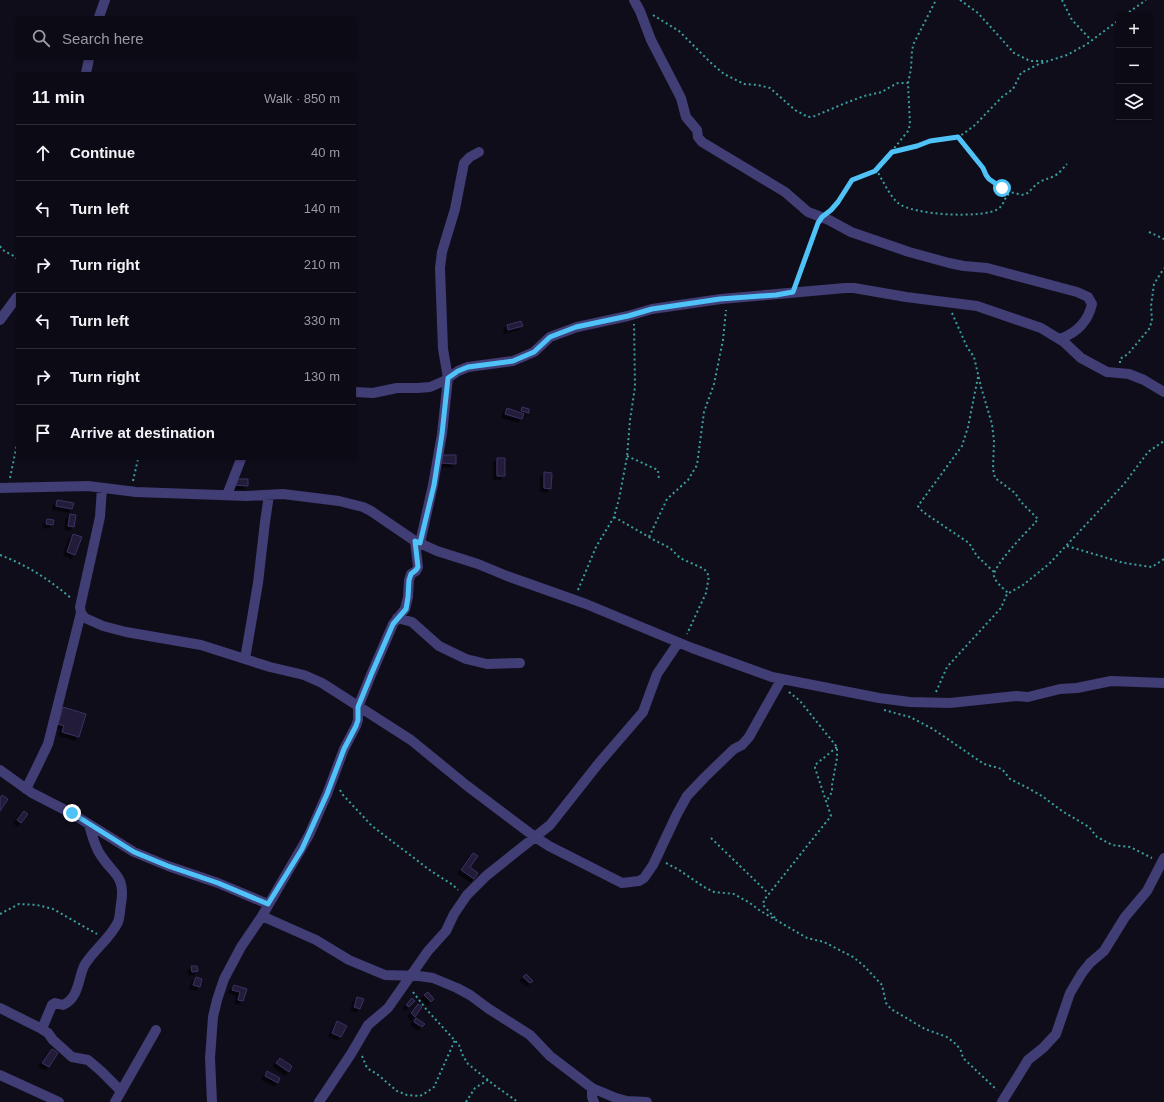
<!DOCTYPE html>
<html lang="en">
<head>
<meta charset="utf-8">
<style>
  body { margin:0; font-family:Arial,sans-serif; background:#1a1822; color:#f1f3f6 }
  .controls { position:absolute; right:12px; top:12px; display:grid; overflow:hidden; border-radius:0px; box-shadow:0 1px 3px #0004 }
  .controls button { width:36px; height:36px; display:grid; place-items:center; padding:0; border:0; border-bottom:1px solid #2c2b34; background:#0c0a14; color:#f1f3f6; font:20px sans-serif }
  .stop { position:absolute; width:12px; height:12px; margin:-9px; border:3px solid #4fc3f7; border-radius:50%; background:#fff }
  .stop.end { background:#4fc3f7; border-color:#fff; box-shadow:0 1px 4px #0008 }
  .list { margin:0; padding:0; list-style:none }
  h2 { display:flex; justify-content:space-between; align-items:center; height:52px; margin:0; padding:0 16px; font-size:17px }
  h2 small { font-size:13px; font-weight:400; color:#9a9aa0 }
  .list li { display:grid; grid-template-columns:26px 1fr auto; gap:12px; align-items:center; box-sizing:border-box; height:56px; padding:0 16px; border-top:1px solid #2c2b34 }
  .list b { display:block; font-size:15px; white-space:nowrap }
  .list em { font-size:13px; font-style:normal; color:#9a9aa0 }
  .icon { flex:none; width:22px; height:22px; fill:none; stroke:currentColor; stroke-width:2; stroke-linecap:round; stroke-linejoin:round }
  .map { position:relative; flex:none; width:1164px; height:1102px; overflow:hidden }
  .search { position:absolute; background:#0c0a14; box-shadow:0 1px 3px #0004; left:16px; top:16px; width:340px; height:44px; display:flex; align-items:center; gap:10px; box-sizing:border-box; padding:0 14px; border-radius:0px; color:#9a9aa0; font-size:15px }
  .panel { position:absolute; background:#0c0a14; box-shadow:0 1px 3px #0004; left:16px; top:72px; width:340px; height:388px; border-radius:0px }
  .map>svg:first-child { display:block }
  .building { fill:#231b39; stroke:#3c3063; filter:url(#shadow) }
  .lines { fill:none; stroke-linecap:round; stroke-linejoin:round }
  .path { stroke:#39a09f; stroke-width:2; stroke-dasharray:2 3; stroke-linecap:butt }
  .minor { stroke:#413d75; stroke-width:10 }
  .route { stroke:#4fc3f7; stroke-width:5 }
</style>
</head>
<body>
<div class="map">
<svg width="1164" height="1102" viewBox="0 0 1164 1102">
  <defs>
    <filter id="shadow"><feDropShadow dx="-3.5" dy="3.5" stdDeviation="0" flood-color="#0009"/></filter>
  </defs>
  <rect width="100%" height="100%" fill="#100d1b"/>
  <!-- building -->
  <path class="building" d="M521 321 523 326 508 330 507 325Z
    M522 407 529 409V413L521 411Z
    M507 408 524 414 522 419 505 414Z
    M441 455H456V464L441 463Z
    M497 458H505V476H497Z
    M544 472 552 473 551 489 544 488Z
    M233 479H248V486L233 485Z
    M57 500 74 503 72 509 56 506Z
    M70 514 76 515 74 527 68 526Z
    M47 519 54 520 53 525 46 524Z
    M73 534 82 537 75 555 67 552Z
    M63 707 86 714 79 737 62 732 64 726 58 724Z
    M2 795 8 799 0 811V798Z
    M24 811 28 814 21 823 17 820Z
    M473 853 478 856 470 867 478 873 474 879 461 870Z
    M191 966H197L198 971 192 972Z
    M526 974 533 981 530 983 523 977Z
    M196 977 202 979 200 987 193 985Z
    M234 985 247 989 243 1001 238 1000 240 992 232 990Z
    M428 992 434 999 431 1002 424 995Z
    M357 997 364 999 360 1009 354 1007Z
    M412 998 415 1001 409 1007 406 1005Z
    M418 1004 422 1007 415 1017 411 1013Z
    M416 1018 425 1024 422 1027 414 1022Z
    M337 1021 347 1026 341 1037 332 1033Z
    M52 1049 58 1053 49 1067 42 1063Z
    M280 1058 292 1066 289 1072 276 1063Z
    M267 1071 280 1078 278 1083 265 1076Z"/>
  <g class="lines">
    <!-- path -->
    <path class="path" d="M960 0 978 13 1014 53 1030 61H1045
      M1062 0 1072 20 1091 40
      M653 15 679 31 710 62 724 74 744 84 758 85 770 88 795 110 808 117 815 116 843 104 864 96 882 92 890 87 898 83H908
      M1125 15 1146 0
      M958 137 983 168 986 175 989 179 1002 188 1008 194
      M894 152 917 146 930 141 956 138 963 134 975 125 1002 97 1013 89 1021 73 1039 64 1067 55 1087 44 1119 20
      M876 169C882 179 889 195 898 203 912 215 982 219 998 209 1004 205 1004 198 1009 194 1014 190 1020 197 1026 194 1031 191 1034 185 1040 182 1044 179 1049 179 1054 176 1059 174 1063 168 1067 164
      M832 209 852 180 875 171 879 167 908 131 910 125 908 83 911 69 912 50 914 43 936 0
      M1149 232 1164 239
      M0 246C3 253 12 253 17 259
      M797 282 818 226
      M952 313 967 347 974 357 981 387 992 424 994 441 993 469 995 478 1015 493 1021 502 1038 519 1035 523C1027 531 992 567 994 576 995 582 1004 589 1008 593
      M1120 363V359L1128 354 1149 329 1152 321 1151 306 1154 284 1164 268
      M978 377 968 427 962 446 918 506 920 509 926 514 969 543 977 556 994 572
      M627 456 658 470 659 480
      M10 478 17 444
      M133 481 138 459
      M614 517 654 540 670 548 680 558 702 568 705 570 709 576 706 593 687 634
      M649 537 667 499 688 480 697 465 704 412 714 384 723 340 726 310
      M1067 546 1124 563 1152 567 1164 559
      M0 555C27 565 50 580 72 599
      M578 590 596 547 614 517 619 499 627 457 630 420 635 387 634 324
      M789 692 800 701 837 747V758L832 785V792L826 802
      M936 692 947 667 1001 608 1007 594 1023 585 1049 564 1124 484 1148 452 1164 441
      M884 710 910 717 933 729 984 764 1002 769 1010 779 1028 788 1042 796 1062 811 1089 827 1097 837 1103 840 1112 845 1130 847 1152 858
      M340 790 343 795 372 826 431 871 453 885 458 890
      M711 838 769 894
      M666 863 679 870 704 887 714 892 734 894 750 903 759 910 807 938 824 942 853 957 864 966 882 985 886 1003 891 1009 925 1029 947 1037 957 1045 961 1051 963 1058 997 1090
      M0 914 19 904 37 905 53 909 97 934
      M775 918 763 905 764 900 831 816 815 768V765L837 747
      M413 992 426 1009 459 1045 463 1056 468 1064 494 1085 518 1102
      M362 1056 367 1068 377 1074 397 1091 407 1095 420 1096 427 1092 434 1087 455 1040
      M466 1102 475 1088 488 1080"/>
    <!-- minor -->
    <path class="minor" d="M634 0 640 11 651 40 681 98 686 117 697 130 698 137 702 142 785 192 808 212 829 220 851 232 909 252 949 263 964 266 987 268 1077 292 1088 297 1092 304C1088 322 1076 333 1060 339
      M99 17 105 0
      M86 73 89 59
      M0 320 17 297
      M355 392 373 393 397 388H418L430 387 444 381 458 371 468 367 513 361 534 352 550 337 577 327 628 316 652 309 721 299 845 288H854L906 297 977 306 1041 328 1064 342 1081 358 1107 372 1129 374 1144 380 1164 392
      M0 488 88 486 136 492 247 496 283 494 339 501 363 507 371 511 415 541 437 551 478 564 507 576 586 604 692 648 772 677 879 698 910 702 950 703 1016 696 1028 697 1060 689 1077 688 1111 681 1164 683
      M102 488 100 517 80 607 81 613 85 618 103 626 126 632 201 645 270 667 304 675 322 683 411 740 466 785 535 837 549 846 622 883 639 881 644 878 653 865 677 814 687 796 705 777 734 749 742 745 749 737 781 680
      M227 495 241 459
      M420 543 433 485 442 434 448 378 443 349 440 268 442 252 455 209 464 163 470 157 479 152
      M397 618 412 622 439 646 466 659 487 664 520 663
      M245 659 258 583 265 522 269 495
      M0 770 32 793 71 813 134 852 168 866 218 883 268 904
      M26 789 36 769 48 744 81 613
      M262 916 316 940 349 960 385 975 419 976 433 978 457 988 470 995 489 1009 530 1035 550 1056 592 1088 616 1098 627 1101 647 1102
      M0 1008 40 1028 48 1033 53 1040 72 1057 88 1060 101 1071 120 1090
      M40 1028 44 1024 52 1005 55 1003 63 1005C79 998 78 979 84 966 93 950 110 939 118 922 120 917 120 910 121 904 126 875 113 875 100 854 94 845 92 834 89 825
      M0 1075 59 1102
      M592 1088V1097L594 1102
      M115 1102 156 1030
      M212 1102 210 1058 213 1017 217 1000 224 979 241 947 262 916 309 835 327 794 344 749 356 726 358 720V707L371 675 393 624 405 609 408 597 409 580 411 574 416 571 418 567 415 541
      M319 1102 351 1054 368 1025 388 1008 428 951 446 931 454 914 467 895 486 876 550 825 599 763 643 712 657 674 678 643
      M1002 1102 1028 1060 1043 1048 1056 1034 1070 993 1082 973 1090 963 1104 951 1125 917 1147 891 1164 858"/>
  </g>
  <g class="lines">
    <!-- route -->
    <path class="route" d="M72 813 134 852 168 866 218 883 268 904 302 849 327 794 344 749 356 726 358 720V707L371 675 393 624 406 609 408 597 409 580 411 574 416 570 418 567 415 541 420 543 434 485 442 434 448 378 458 371 468 367 513 361 534 352 550 337 576 327 628 316 652 309 720 299 776 295 793 292 818 223 822 217 831 210 838 202 852 180 875 171 892 152 917 146 930 141 958 137 983 168 986 175 989 179 1002 188"/>
  </g>
</svg>
<div class="controls">
<button>+</button>
<button>−</button>
<button><svg class="icon" aria-label="layers" viewBox="0 0 24 24"><path d="M12 4l9 5-9 5-9-5zM3 14l9 5 9-5"/></svg></button>
</div>
<div class="stop" style="left:1002px;top:188px"></div>
<div class="stop end" style="left:72px;top:813px"></div>
<div class="search"><svg class="icon" aria-label="search" viewBox="0 0 24 24"><circle cx="10" cy="10" r="6"/><path d="M15 15l6 6"/></svg>Search here</div>
<section class="panel">
<h2>11 min<small>Walk · 850 m</small></h2>
<ul class="list">
<li><svg class="icon" aria-label="ahead" viewBox="0 0 24 24"><path d="M12 20V5M6 11l6-6 6 6"/></svg><div><b>Continue</b></div><em>40 m</em></li>
<li><svg class="icon" aria-label="left" viewBox="0 0 24 24"><path d="M17 20v-9H6M10 6l-5 5 5 5"/></svg><div><b>Turn left</b></div><em>140 m</em></li>
<li><svg class="icon" aria-label="right" viewBox="0 0 24 24"><path d="M7 20v-9h11M14 6l5 5-5 5"/></svg><div><b>Turn right</b></div><em>210 m</em></li>
<li><svg class="icon" aria-label="left" viewBox="0 0 24 24"><path d="M17 20v-9H6M10 6l-5 5 5 5"/></svg><div><b>Turn left</b></div><em>330 m</em></li>
<li><svg class="icon" aria-label="right" viewBox="0 0 24 24"><path d="M7 20v-9h11M14 6l5 5-5 5"/></svg><div><b>Turn right</b></div><em>130 m</em></li>
<li><svg class="icon" aria-label="arrive" viewBox="0 0 24 24"><path d="M6 21V4h12l-3 4 3 4H6"/></svg><div><b>Arrive at destination</b></div></li>
</ul>
</section>
</div>
</body>
</html>
